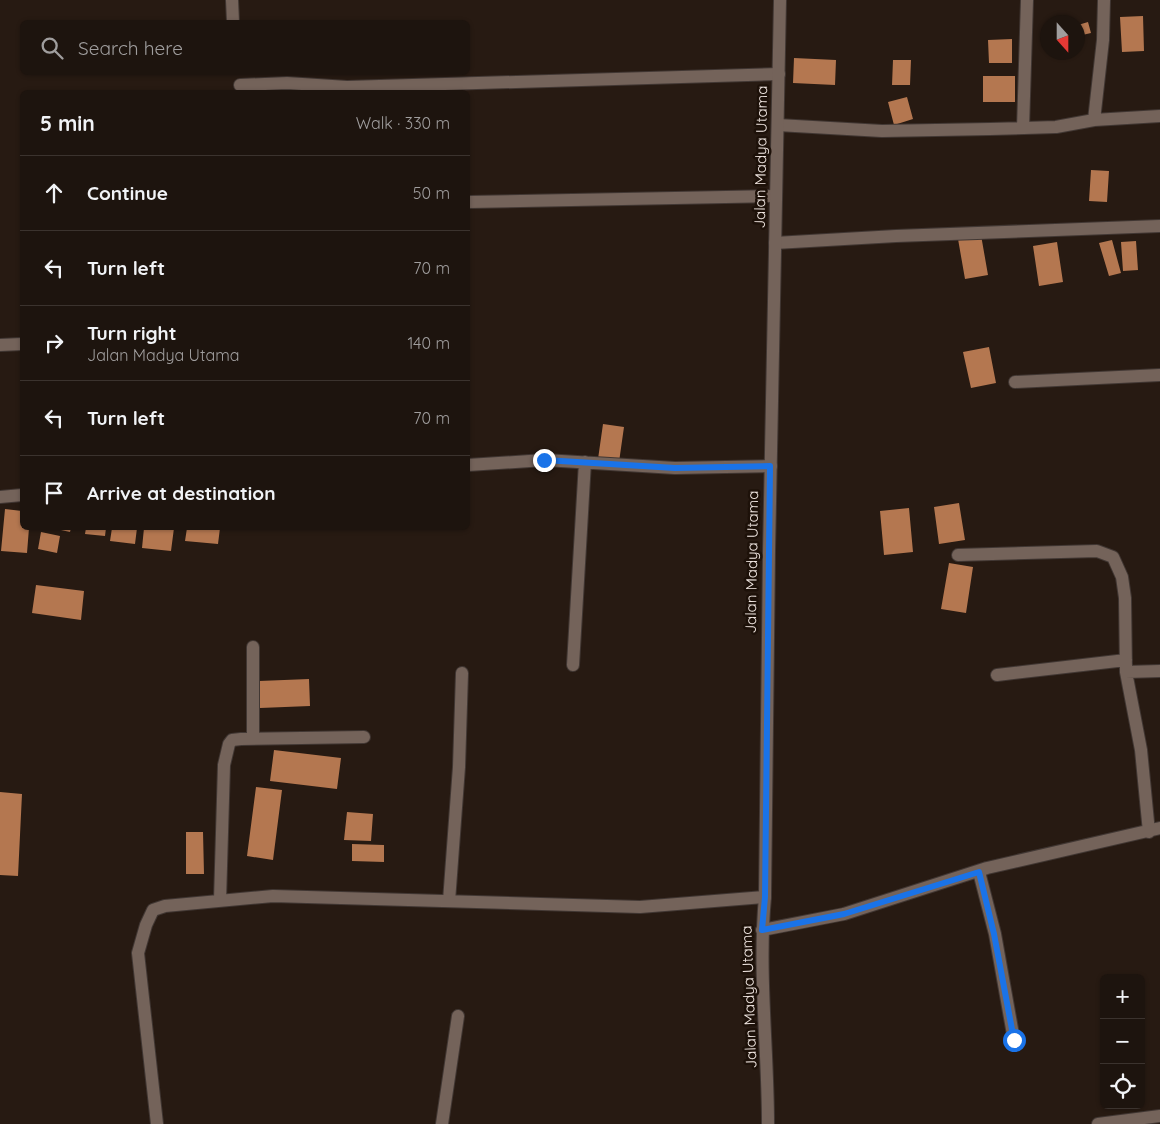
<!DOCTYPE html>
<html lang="en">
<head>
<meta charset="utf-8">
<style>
  body { margin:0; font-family:Quicksand,sans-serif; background:#2a211c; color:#f1f3f6 }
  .controls { position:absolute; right:15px; bottom:15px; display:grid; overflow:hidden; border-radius:8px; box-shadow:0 1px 4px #0004 }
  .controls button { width:45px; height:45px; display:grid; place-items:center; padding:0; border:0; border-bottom:1px solid #3b332e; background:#1d140e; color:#f1f3f6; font:25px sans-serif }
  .compass { position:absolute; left:1040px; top:15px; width:45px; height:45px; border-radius:50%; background:#1d140e; box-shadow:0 1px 4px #0004; rotate:159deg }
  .stop { position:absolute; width:15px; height:15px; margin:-11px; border:4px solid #1a73e8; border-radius:50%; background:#fff }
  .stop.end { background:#1a73e8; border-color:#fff; box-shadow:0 1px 5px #0008 }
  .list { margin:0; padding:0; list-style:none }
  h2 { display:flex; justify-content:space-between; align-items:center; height:65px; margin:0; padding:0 20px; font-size:21px }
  h2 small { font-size:16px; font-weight:400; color:#a09e9e }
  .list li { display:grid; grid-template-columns:32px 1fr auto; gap:15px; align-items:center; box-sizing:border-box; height:75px; padding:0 20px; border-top:1px solid #3b332e }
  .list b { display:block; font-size:19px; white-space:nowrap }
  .list p { margin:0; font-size:16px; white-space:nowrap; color:#a09e9e }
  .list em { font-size:16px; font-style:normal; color:#a09e9e }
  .icon { flex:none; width:28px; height:28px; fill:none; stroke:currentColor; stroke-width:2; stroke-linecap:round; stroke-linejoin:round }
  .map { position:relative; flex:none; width:1160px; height:1124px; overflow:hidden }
  .search { position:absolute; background:#1d140e; box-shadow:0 1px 4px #0004; left:20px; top:20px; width:450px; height:55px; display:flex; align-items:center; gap:12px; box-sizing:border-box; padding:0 18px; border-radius:8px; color:#a09e9e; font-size:19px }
  .panel { position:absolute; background:#1d140e; box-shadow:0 1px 4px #0004; left:20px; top:90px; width:450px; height:440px; border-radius:8px }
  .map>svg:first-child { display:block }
  .building { fill:#b47750 }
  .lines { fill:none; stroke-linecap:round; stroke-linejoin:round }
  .service-casing { stroke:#413733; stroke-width:14 }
  .minor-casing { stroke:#413733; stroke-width:14 }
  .tertiary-casing { stroke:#413733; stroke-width:14 }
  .service { stroke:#74635a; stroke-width:12 }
  .minor { stroke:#74635a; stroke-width:12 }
  .tertiary { stroke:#74635a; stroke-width:12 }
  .route { stroke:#1a73e8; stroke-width:6 }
  .labels { text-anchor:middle; stroke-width:5; stroke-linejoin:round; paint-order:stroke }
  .street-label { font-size:15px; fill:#f3e9e4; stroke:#1d1109 }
</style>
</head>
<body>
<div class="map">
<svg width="1160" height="1124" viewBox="0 0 1160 1124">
  <rect width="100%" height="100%" fill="#271a12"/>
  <!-- building -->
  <path class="building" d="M1143 16 1144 51 1122 52 1120 17Z
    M1088 22 1091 33 1078 36V25Z
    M1012 39V63H989L988 40Z
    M794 58 836 60 835 85 793 83Z
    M893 60H911L910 85H892Z
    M983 76H1015V102H983Z
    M907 97 913 119 894 125 888 102Z
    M1091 170 1109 171 1107 202 1089 201Z
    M981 235 988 275 965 279 958 239Z
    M1112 240 1121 273 1109 276 1099 243Z
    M1136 241 1138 270 1123 271 1121 242Z
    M1057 242 1063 282 1039 286 1033 246Z
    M989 347 996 383 971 388 963 352Z
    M603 424 624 427 619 462 598 459Z
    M959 503 965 540 939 544 934 507Z
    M909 508 913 552 884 555 880 511Z
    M5 509 22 511V528H29L27 553 1 551Z
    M52 528H71L70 532Z
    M86 528H106L105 536 85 534Z
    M112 528H137L135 544 110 541Z
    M144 528H174L171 551 142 548Z
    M187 528H220L218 544 185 541Z
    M41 532 60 536 57 553 38 549Z
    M949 563 973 567 966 613 941 609Z
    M36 585 84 591 81 620 32 613Z
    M309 679 310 706 260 708 259 681Z
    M274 750 341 758 337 789 270 781Z
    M256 787 282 790 273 860 247 856Z
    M0 792 22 794 18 876 0 875Z
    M347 812 373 814 371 841 344 840Z
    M186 832H203L204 874H186Z
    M352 844 384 845V862L352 861Z"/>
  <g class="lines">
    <!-- service casing -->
    <g class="service-casing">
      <path id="service" d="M0 345 22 344"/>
    </g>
    <!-- minor casing -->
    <g class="minor-casing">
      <path id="minor" d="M232 0 233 22
        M240 85 287 83 347 87 779 74
        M1094 120 1103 40 1104 0
        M778 125 882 131 990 129 1056 127 1094 120 1160 116
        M1023 128 1027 0
        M468 202 776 196
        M775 243 896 236 1160 226
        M1015 382 1160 375
        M468 465 545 460 675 468 771 466
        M0 497 22 495
        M958 555 1097 551 1113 557 1122 577 1125 598 1126 672 1141 750 1149 832
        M253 647V739
        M573 665 585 462
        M1126 672 1160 671
        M997 675 1126 660
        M979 872 995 934 1014 1040
        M220 900 224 765 229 744 232 740 241 739 364 737
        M449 901 459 767 462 673
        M762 930 844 914 987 868 1160 828
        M157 1124 138 953 146 925 153 910 165 906 273 896 640 907 765 897
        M442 1124 458 1016
        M1098 1124 1160 1116"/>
    </g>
    <!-- tertiary casing -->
    <g class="tertiary-casing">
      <path id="tertiary" d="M768 1124C768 1049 758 972 765 897L769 552 780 0"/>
    </g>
    <!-- service -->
    <use href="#service" class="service"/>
    <!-- minor -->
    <use href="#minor" class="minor"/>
    <!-- tertiary -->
    <use href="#tertiary" class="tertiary"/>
  </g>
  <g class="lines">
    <!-- route -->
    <path class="route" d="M544 460 675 468 770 466 765 897 762 930 844 914 979 872 994 934 1014 1040"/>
  </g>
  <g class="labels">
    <!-- street labels -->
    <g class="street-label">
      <text transform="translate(761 157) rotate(-89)" y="5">Jalan Madya Utama</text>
      <text transform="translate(752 562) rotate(-89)" y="5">Jalan Madya Utama</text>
      <text transform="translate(749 997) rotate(-92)" y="5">Jalan Madya Utama</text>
    </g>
  </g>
</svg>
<div class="controls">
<button>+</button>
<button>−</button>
<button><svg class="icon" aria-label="locate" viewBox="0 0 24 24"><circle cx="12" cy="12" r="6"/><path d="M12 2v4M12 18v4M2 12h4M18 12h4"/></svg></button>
</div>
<svg class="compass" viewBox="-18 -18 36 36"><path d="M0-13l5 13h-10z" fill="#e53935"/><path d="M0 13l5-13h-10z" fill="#a09e9e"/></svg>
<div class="stop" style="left:1014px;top:1040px"></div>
<div class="stop end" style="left:544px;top:460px"></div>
<div class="search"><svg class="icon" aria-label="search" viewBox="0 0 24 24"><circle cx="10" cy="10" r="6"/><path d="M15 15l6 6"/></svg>Search here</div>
<section class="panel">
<h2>5 min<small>Walk · 330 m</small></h2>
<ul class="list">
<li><svg class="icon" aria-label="ahead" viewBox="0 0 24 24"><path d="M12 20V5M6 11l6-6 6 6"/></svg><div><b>Continue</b></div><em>50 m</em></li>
<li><svg class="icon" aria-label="left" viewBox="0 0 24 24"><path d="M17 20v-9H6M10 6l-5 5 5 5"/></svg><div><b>Turn left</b></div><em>70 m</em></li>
<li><svg class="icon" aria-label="right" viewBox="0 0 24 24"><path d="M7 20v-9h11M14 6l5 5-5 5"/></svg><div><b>Turn right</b><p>Jalan Madya Utama</p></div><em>140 m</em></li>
<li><svg class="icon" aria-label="left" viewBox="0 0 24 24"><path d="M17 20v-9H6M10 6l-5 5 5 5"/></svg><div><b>Turn left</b></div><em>70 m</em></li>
<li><svg class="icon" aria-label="arrive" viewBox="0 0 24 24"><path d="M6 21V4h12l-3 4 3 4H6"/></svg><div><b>Arrive at destination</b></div></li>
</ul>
</section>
</div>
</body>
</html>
